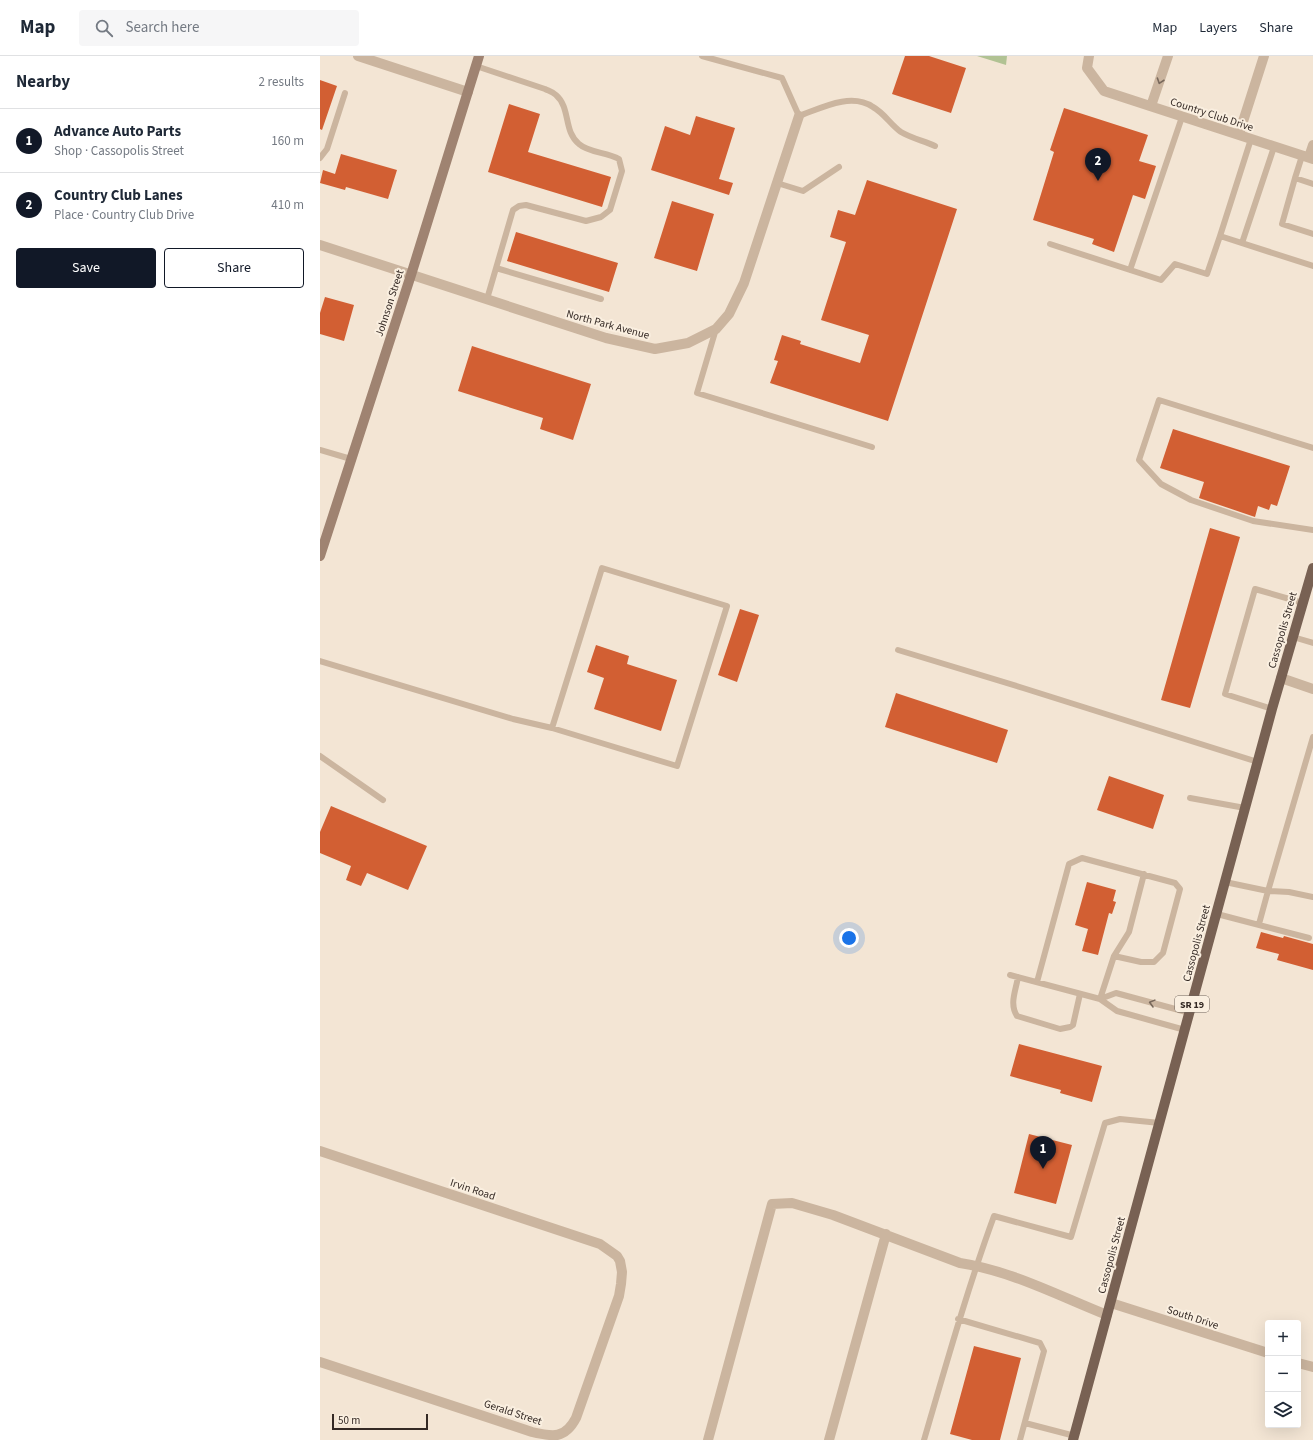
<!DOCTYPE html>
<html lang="en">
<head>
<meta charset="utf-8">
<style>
  body { margin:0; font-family:"Source Sans 3",sans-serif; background:#f6f6f7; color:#1f2937 }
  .controls { position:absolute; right:12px; bottom:12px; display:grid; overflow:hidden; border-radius:4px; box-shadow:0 4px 16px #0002 }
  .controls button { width:36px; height:36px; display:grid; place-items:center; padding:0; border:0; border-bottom:1px solid #e0e1e3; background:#fff; color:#1f2937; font:20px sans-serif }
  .scale { position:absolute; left:12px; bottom:10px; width:96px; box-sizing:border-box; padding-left:4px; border:2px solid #342924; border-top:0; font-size:11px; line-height:14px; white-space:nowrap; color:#342924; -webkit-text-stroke:3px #faefe0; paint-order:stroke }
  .you { position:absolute; left:529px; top:882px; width:14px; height:14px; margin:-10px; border:3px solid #fff; border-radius:50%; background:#1a73e8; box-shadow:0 0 0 6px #1a73e833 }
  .badge { display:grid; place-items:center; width:26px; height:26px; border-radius:50%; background:#111827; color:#fff; font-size:13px; font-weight:700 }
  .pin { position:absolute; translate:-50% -33px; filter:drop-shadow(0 1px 2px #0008) }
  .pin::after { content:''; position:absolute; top:21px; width:14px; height:12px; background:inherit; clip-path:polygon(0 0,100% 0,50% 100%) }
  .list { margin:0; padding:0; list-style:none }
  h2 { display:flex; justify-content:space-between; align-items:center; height:52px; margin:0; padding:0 16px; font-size:17px }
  h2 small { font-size:13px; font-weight:400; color:#747a83 }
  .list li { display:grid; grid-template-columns:26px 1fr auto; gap:12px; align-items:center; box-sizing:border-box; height:64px; padding:0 16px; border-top:1px solid #e0e1e3 }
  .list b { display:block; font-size:15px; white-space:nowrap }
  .list p { margin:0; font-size:13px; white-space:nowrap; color:#747a83 }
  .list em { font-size:13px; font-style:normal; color:#747a83 }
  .actions { display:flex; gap:8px; padding:12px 16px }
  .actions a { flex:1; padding:9px 0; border:1px solid #111827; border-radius:4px; text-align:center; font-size:14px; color:#111827 }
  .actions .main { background:#111827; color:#fff }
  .icon { flex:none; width:22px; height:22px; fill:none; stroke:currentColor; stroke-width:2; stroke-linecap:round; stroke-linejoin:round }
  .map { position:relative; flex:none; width:993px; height:1384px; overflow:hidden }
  header { display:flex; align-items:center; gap:24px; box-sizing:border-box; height:56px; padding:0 20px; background:#fff; border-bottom:1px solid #e0e1e3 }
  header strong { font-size:19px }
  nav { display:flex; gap:22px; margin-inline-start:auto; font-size:14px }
  .search { width:280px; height:36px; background:#f6f6f7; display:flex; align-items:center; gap:10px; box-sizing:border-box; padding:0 14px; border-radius:4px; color:#747a83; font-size:15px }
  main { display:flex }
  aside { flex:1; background:#fff }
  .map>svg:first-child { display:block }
  .green { fill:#b1c293 }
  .building { fill:#d25f33 }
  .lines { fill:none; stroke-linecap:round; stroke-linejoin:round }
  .lane { stroke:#cbb59f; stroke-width:6 }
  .street { stroke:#cbb59f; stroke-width:10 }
  .secondary { stroke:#9f8371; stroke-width:10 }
  .primary { stroke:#786153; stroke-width:10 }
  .oneway { stroke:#78685b }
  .labels { text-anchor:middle; stroke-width:4; stroke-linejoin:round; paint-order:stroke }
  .shield { fill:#faefe0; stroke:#6f645c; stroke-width:1 }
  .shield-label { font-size:10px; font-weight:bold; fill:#342924 }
  .street-label { font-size:11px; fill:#342924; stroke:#faefe0 }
</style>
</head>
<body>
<header>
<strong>Map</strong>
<div class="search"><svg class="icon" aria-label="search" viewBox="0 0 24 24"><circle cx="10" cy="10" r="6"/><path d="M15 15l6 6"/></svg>Search here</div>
<nav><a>Map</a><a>Layers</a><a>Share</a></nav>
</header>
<main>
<aside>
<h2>Nearby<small>2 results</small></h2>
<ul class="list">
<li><span class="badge">1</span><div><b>Advance Auto Parts</b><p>Shop · Cassopolis Street</p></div><em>160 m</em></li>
<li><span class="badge">2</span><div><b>Country Club Lanes</b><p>Place · Country Club Drive</p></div><em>410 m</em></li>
</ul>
<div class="actions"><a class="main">Save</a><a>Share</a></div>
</aside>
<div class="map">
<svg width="993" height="1384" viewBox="0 0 993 1384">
  <rect width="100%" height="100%" fill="#f3e5d4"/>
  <!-- green -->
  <path class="green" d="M657 0H687L686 9Z"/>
  <!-- building -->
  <path class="building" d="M585 0H609L646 12 631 57 572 38Z
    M0 24 17 30 2 74 0 73Z
    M189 48 220 58 208 96 291 121 282 151 168 116Z
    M744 52 828 79 819 105 836 110 825 143 813 139 794 196 772 188 774 183 713 164 734 96 730 94Z
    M376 60 415 72 399 123 413 127 409 139 331 114 345 70 370 79Z
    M21 98 77 114 68 143 26 131 25 134 0 127 3 114 15 118Z
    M547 124 637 153 568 365 450 327 458 305 454 304 462 279 481 285 480 288 540 307 549 279 501 264 526 186 510 181 518 154 535 159Z
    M352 145 394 158 377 215 334 202Z
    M196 176 298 207 289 236 187 205Z
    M5 241 34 249 24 285 0 278V257Z
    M152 290 271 328 253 384 220 373 223 362 138 335Z
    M853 373 970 410 957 450 951 448 949 454 938 450 935 461 879 442 884 426 840 412Z
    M890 472 920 481 870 652 841 644Z
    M420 553 439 559 417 626 398 619Z
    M276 589 309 600 307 608 357 624 341 675 274 653 284 622 267 616Z
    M576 637 688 674 677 707 565 671Z
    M789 720 844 739 833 773 777 754Z
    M11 750 107 790 88 834 47 817 41 830 26 824 31 810 0 797V776Z
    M767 826 796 834 793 845 796 846 792 858 789 857 778 899 762 895 768 873 755 869Z
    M941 876 963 882 964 880 993 888V914L957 904 959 898 936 892Z
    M699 988 782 1010 772 1046 740 1037 741 1034 690 1020Z
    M709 1078 752 1089 736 1148 694 1137Z
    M654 1290 701 1302 680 1384H652L630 1378Z"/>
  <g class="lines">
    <!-- lane -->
    <path class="lane" d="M382 0 462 22 479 60C501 52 531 36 553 51 564 57 571 69 581 76 591 82 604 85 615 90
      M156 10 225 33C229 35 233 36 236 39 251 52 243 75 259 88 269 97 287 96 299 103L302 115 290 154 281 161 266 165 206 149 199 150 193 154 167 243
      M931 83 900 180 993 210
      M982 100 975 122 993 128
      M0 102 7 93 25 37
      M975 122 962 168 993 178
      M457 127 483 135 519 111
      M922 187 954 91
      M730 188 841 224 855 208 887 218 900 180
      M176 212 281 243
      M810 214 862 61
      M396 273 377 337 552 391
      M993 392 839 344 819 404 841 428 871 444 933 465 993 474
      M0 394 31 403
      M973 581 993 587
      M578 594 703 632 938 706
      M0 605 193 663 232 672 357 710 407 550 282 512 232 672
      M952 653 905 638 935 533 983 547
      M0 700 63 744
      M870 742 925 752
      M905 826 948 835 993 681
      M897 858 989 882
      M939 868 948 835 969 836 993 841
      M794 900 809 876 824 818
      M690 919 780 943 797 955 865 974
      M698 921C696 934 689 948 697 960L740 973 750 971 753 969 760 938
      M717 926 749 808 762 802 855 827 860 833 843 897 834 906H821L794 900 780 943
      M780 943 796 937 870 957
      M638 1263 720 1287 724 1295 700 1384
      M705 1367 755 1380
      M604 1384C626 1309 647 1234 674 1160L751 1181 785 1067 800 1063 840 1067"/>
    <!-- street -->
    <path class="street" d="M38 0 148 36
      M769 0 767 12 784 35 993 103
      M831 50 848 0
      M919 78 944 0
      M989 101 993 89
      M0 189 286 282 335 293 368 287 396 273 409 258 424 227 479 60
      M961 622 993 633
      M0 1095 280 1188 297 1200 300 1205 302 1216 301 1228 299 1240 256 1362C245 1383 233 1381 212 1376L0 1306
      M791 1247 948 1297
      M978 1307 993 1311
      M388 1384 452 1148 472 1147 513 1159 640 1207C692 1215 739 1240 787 1259
      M509 1384 566 1178"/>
    <!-- secondary -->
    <path class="secondary" d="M0 500 91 219 159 0"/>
    <!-- primary -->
    <path class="primary" d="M753 1384 952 653 993 512"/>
  </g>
  <!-- one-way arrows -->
  <defs><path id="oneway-chevron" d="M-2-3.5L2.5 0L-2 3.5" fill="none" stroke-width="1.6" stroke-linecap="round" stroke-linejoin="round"/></defs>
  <g class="oneway">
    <use href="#oneway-chevron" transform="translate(840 25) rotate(109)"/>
    <use href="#oneway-chevron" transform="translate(832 947) rotate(-165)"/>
  </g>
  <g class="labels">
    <!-- shield labels -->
    <rect class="shield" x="855" y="940" width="34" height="16" rx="3"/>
    <g class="shield-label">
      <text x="872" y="952">SR 19</text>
    </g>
    <!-- street labels -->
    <g class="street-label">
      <text transform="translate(892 58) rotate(18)" y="4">Country Club Drive</text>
      <text transform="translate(69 247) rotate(-72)" y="4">Johnson Street</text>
      <text transform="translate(288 268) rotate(15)" y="4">North Park Avenue</text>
      <text transform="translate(962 574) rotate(-74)" y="4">Cassopolis Street</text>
      <text transform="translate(876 887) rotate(-75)" y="4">Cassopolis Street</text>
      <text transform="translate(153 1133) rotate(18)" y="4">Irvin Road</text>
      <text transform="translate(791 1199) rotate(-75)" y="4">Cassopolis Street</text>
      <text transform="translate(873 1261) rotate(18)" y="4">South Drive</text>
      <text transform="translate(193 1356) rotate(18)" y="4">Gerald Street</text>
    </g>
  </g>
</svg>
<div class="controls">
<button>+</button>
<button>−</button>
<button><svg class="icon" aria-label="layers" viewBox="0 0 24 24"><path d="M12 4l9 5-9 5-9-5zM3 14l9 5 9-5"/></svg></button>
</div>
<div class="scale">50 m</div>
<div class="you"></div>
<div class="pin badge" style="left:723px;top:1113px">1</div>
<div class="pin badge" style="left:778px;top:125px">2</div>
</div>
</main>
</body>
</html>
